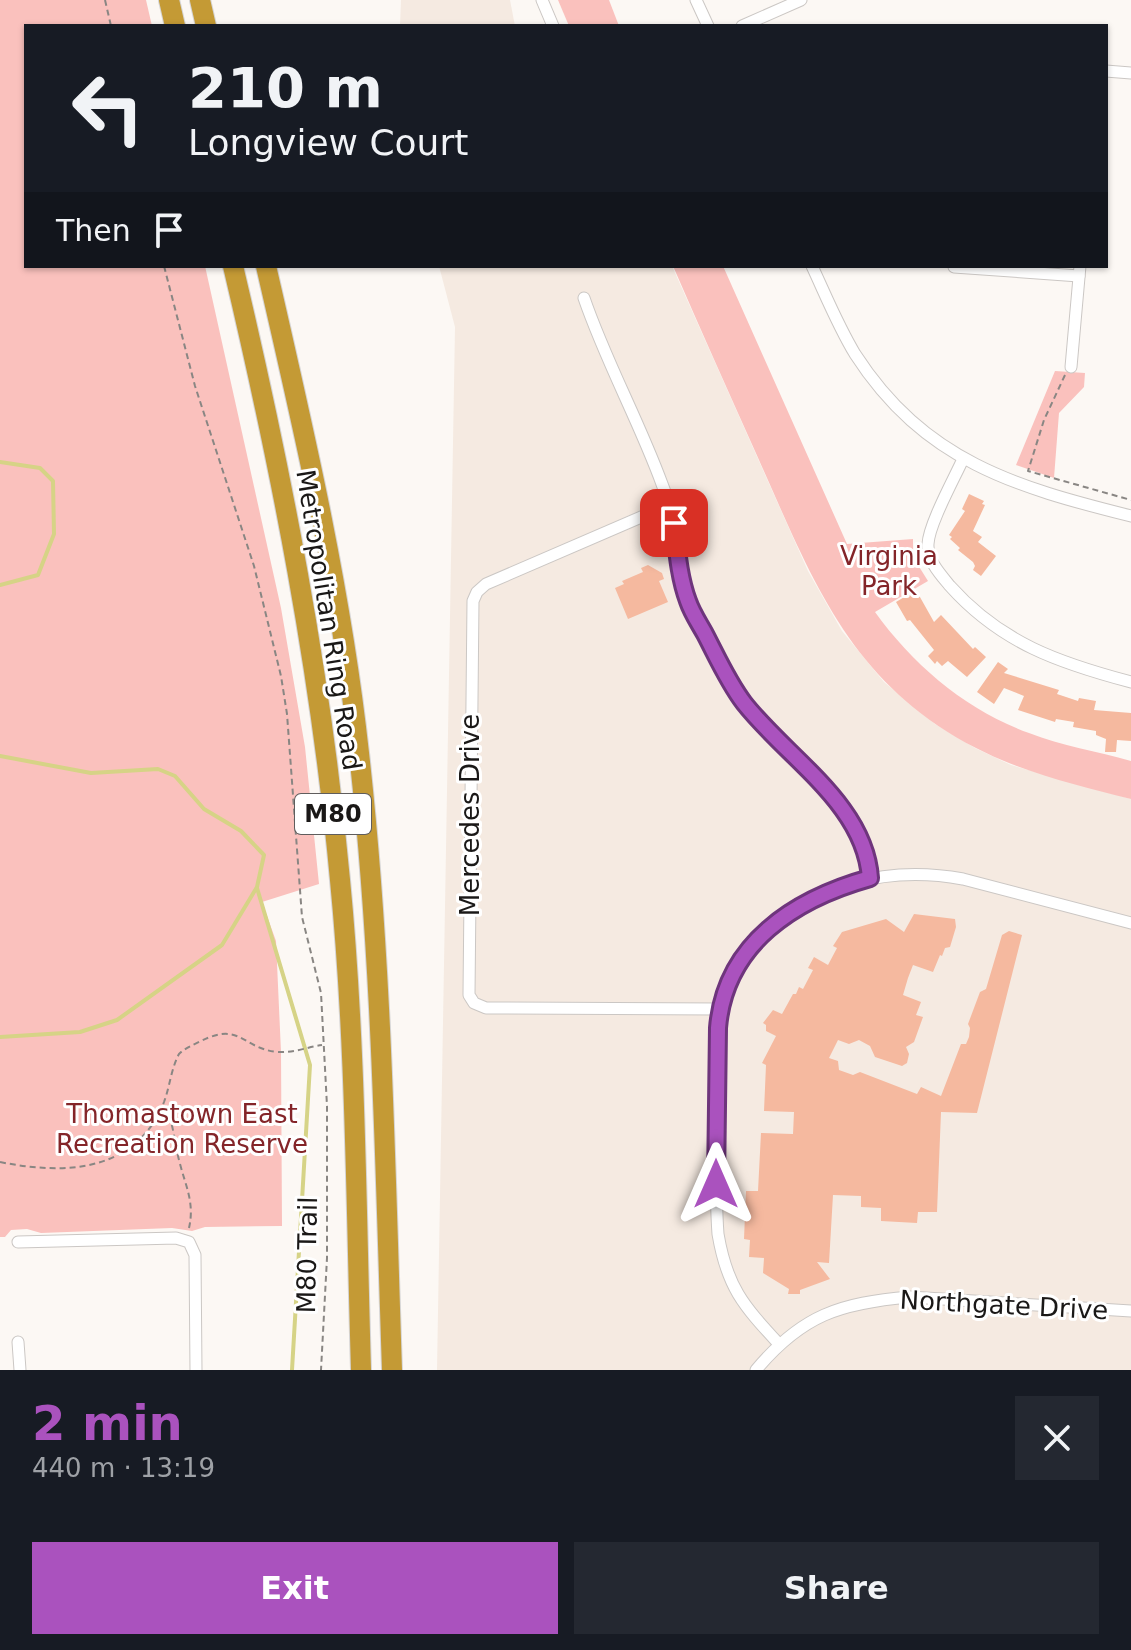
<!DOCTYPE html>
<meta charset="utf-8">
<style>
:root{--surface:#171b24;--page:#242831;--text:#f1f3f6;--muted:#9ea1a6;--accent:#aa52be}
body{margin:0;font-family:"DejaVu Sans",sans-serif;background:var(--page);color:var(--text);height:100vh;display:flex;flex-direction:column;font-size:30px;white-space:nowrap}
*{box-sizing:border-box;margin:0}
p{font-size:26px;color:var(--muted)}
.icon{flex:none;width:44px;height:44px;fill:none;stroke:currentColor;stroke-width:2;stroke-linecap:round;stroke-linejoin:round}
.map{position:relative;height:1370px;overflow:hidden}
.panel{display:flex;flex-direction:column;background:var(--surface);flex:1}
.panel>*{flex:none}
.top-card{position:absolute;left:24px;top:24px;width:1084px;height:244px;border-radius:0px;box-shadow:0 2px 6px #0004;background:#171b24;color:var(--text);overflow:hidden}
.pin{position:absolute;display:grid;place-items:center;width:68px;height:68px;color:#fff;margin:-34px;border-radius:16px;box-shadow:0 4px 12px #0006}
.me{position:absolute;width:88px;margin:-44px;rotate:0deg;stroke-linejoin:round;filter:drop-shadow(0 0 6px #0008)}
.turn{display:flex;align-items:center;gap:28px;height:168px;padding:0 32px;font-size:36px}
.turn .icon{width:104px;height:104px;stroke-width:2.5}
.turn b{display:block;font-size:56px;line-height:68px}
.then{display:flex;align-items:center;height:76px;padding:0 32px;background:#0003;gap:16px;font-size:30px}
.round{display:grid;place-items:center;flex:none;width:84px;height:84px;border-radius:0px;background:var(--page)}
.summary{display:flex;align-items:center;justify-content:space-between;height:136px;padding:0 32px}
h1{font-size:48px;font-weight:800;line-height:60px;color:var(--accent)}
.button{display:flex;gap:16px;margin-top:auto;padding:16px 32px}
.button a{flex:1;height:92px;border-radius:0px;background:var(--accent);color:#fff;font-size:32px;font-weight:800;line-height:92px;text-align:center}
.button a+a{background:var(--page);color:var(--text)}
.map>svg:first-child{display:block}
</style>
<div class="map">
<svg width="1131" height="1370" viewBox="0 0 1131 1370">
<rect width="100%" height="100%" fill="#fcf8f4"/>
<g fill="#f5eae1">
<polygon points="401,0 510,0 515,26 400,26"/>
<polygon points="439,266 672,266 808,571 842,631 884,682 935,724 975,748 1011,765 1131,799 1131,1370 437,1370 455,327"/>
</g>
<g fill="#fac1bd">
<polygon points="0,0 146,0 152,26 26,26 26,266 205,266 281,608 305,747 319,884 262,902 276,941 281,1052 282,1226 205,1227 192,1231 172,1228 41,1233 27,1229 11,1230 5,1237 0,1237"/>
<polygon points="558,0 609,0 619,26 569,26"/>
<path d="M 673,266 L 723,266 L 847,544 L 913,539 L 913,557 L 928,581 L 875,612 C 914,666 966,710 1029,733 C 1062,746 1097,751 1131,761 L 1131,799 C 1079,786 1024,773 976,748 C 850,683 813,581 759,460 C 730,395 701,331 673,266 Z"/>
<polygon points="1055,371 1085,373 1084,387 1059,413 1054,478 1016,465"/>
</g>
<g fill="none" stroke-linecap="round" stroke-linejoin="round">
<g stroke="#d6d386" stroke-width="4">
<polyline points="0,462 40,468 53,481 54,534 38,575 0,585"/>
<polyline points="0,756 91,773 158,769 175,776 204,809 241,831 264,855 257,887 222,945 117,1020 80,1032 0,1037"/>
<polyline points="257,888 310,1065 292,1370"/>
</g>
</g>
<g fill="#f5b99f">
<polygon points="969,494 984,501 982,504 985,505 973,531 982,537 978,542 996,556 981,576 973,570 975,566 973,562 958,550 960,548 950,539 952,537 949,535 965,511 962,509"/>
<polygon points="648,565 662,573 664,579 659,581 668,602 628,619 615,588 624,584 622,581 643,572 641,568"/>
<polygon points="916,590 934,622 941,615 973,649 975,647 986,657 967,677 948,661 942,666 937,661 935,664 928,656 934,650 910,620 907,621 896,602"/>
<polygon points="998,662 1008,669 1004,673 1059,690 1057,694 1078,701 1079,698 1096,701 1094,710 1131,713 1131,741 1117,740 1116,752 1105,752 1106,739 1096,735 1096,731 1073,727 1074,722 1056,719 1055,722 1018,710 1024,696 1004,688 994,704 977,692"/>
<polygon points="914,914 955,919 956,927 950,947 945,948 942,956 940,955 933,972 913,965 908,978 903,995 921,1002 916,1015 923,1017 914,1042 906,1047 909,1054 907,1063 902,1066 875,1057 870,1046 859,1040 849,1044 838,1040 829,1058 838,1061 839,1070 853,1075 860,1072 917,1094 921,1087 941,1096 961,1044 966,1044 969,1037 970,1028 968,1024 980,992 986,989 1002,935 1009,931 1022,935 977,1113 941,1112 937,1212 918,1212 917,1223 881,1221 881,1208 861,1207 861,1196 833,1195 829,1263 817,1262 830,1279 800,1290 800,1294 788,1294 789,1289 763,1273 764,1258 749,1257 750,1240 744,1239 746,1191 758,1191 761,1133 793,1134 794,1112 764,1111 766,1065 762,1063 776,1036 766,1031 766,1025 763,1023 773,1010 782,1014 793,994 796,994 799,987 803,989 813,970 808,968 814,957 828,965 837,948 833,946 842,932 886,919 904,932"/>
</g>
<g fill="none" stroke-linecap="round" stroke-linejoin="round">
<defs>
<g id="street">
<polyline points="542,0 553,26"/>
<polyline points="696,0 708,26"/>
<polyline points="742,26 801,0"/>
<polyline points="1106,71 1131,73"/>
<path d="M 812,266 C 826,296 838,326 855,354 C 924,461 1015,487 1131,516"/>
<polyline points="954,267 1079,276"/>
<path d="M 584,298 C 606,362 639,421 662,484 C 667,497 672,511 675,525 C 679,550 679,578 688,603 C 700,632 724,673 741,699 C 782,760 865,798 870,878"/>
<polyline points="1071,367 1080,266"/>
<path d="M 963,459 C 954,479 929,524 928,544 C 927,560 940,574 950,586 C 1001,643 1059,663 1131,682"/>
<polyline points="669,505 486,584 477,592 473,601 469,995 474,1003 486,1008 719,1009"/>
<polyline points="18,1242 176,1238 189,1242 195,1255 196,1370"/>
<polyline points="18,1342 20,1370"/>
<path d="M 778,1343 C 743,1305 727,1287 718,1234 C 715,1192 716,1149 716,1106 C 716,1075 713,1040 719,1009 C 724,984 740,959 757,940 C 812,884 887,865 963,879 L 1131,923"/>
<path d="M 756,1370 C 802,1315 840,1303 910,1297 L 1131,1311"/>
</g>
<g id="highway">
<polyline points="169,0 175,26"/>
<polyline points="200,0 206,26"/>
<path d="M 233,266 C 281,469 321,672 340,880 C 356,1043 356,1207 361,1370"/>
<path d="M 266,266 C 303,427 341,588 359,753 C 382,958 385,1164 392,1370"/>
</g>
</defs>
<use href="#street" stroke="#cbc7c4" stroke-width="13"/>
<use href="#highway" stroke="#d6d5d5" stroke-width="22"/>
<g stroke="#898683" stroke-width="2" stroke-dasharray="6 4" stroke-linecap="butt">
<polyline points="105,0 111,26"/>
<polyline points="164,266 195,386 254,566 281,676 287,714 302,917 321,993 327,1106 327,1258 321,1370"/>
<polyline points="1065,375 1044,420 1028,471 1131,500"/>
<path d="M 165,1106 C 174,1124 174,1141 179,1160 C 185,1185 195,1202 189,1228"/>
<path d="M 0,1162 C 64,1175 136,1173 164,1102 C 170,1086 171,1069 179,1054 C 185,1048 193,1045 201,1041 C 241,1021 242,1049 278,1052 C 293,1053 308,1047 322,1045"/>
</g>
<use href="#street" stroke="#fff" stroke-width="11"/>
<use href="#highway" stroke="#c49a35" stroke-width="20"/>
</g>
<g fill="none" stroke-linecap="round" stroke-linejoin="round">
<defs>
<path id="route" d="M 674,523 C 677,549 679,577 688,601 C 692,613 699,623 705,634 C 717,657 728,682 744,703 C 787,758 865,804 870,878 C 795,899 725,943 718,1028 L 716,1184"/>
</defs>
<use href="#route" stroke="#6e357c" stroke-width="20"/>
<use href="#route" stroke="#aa52be" stroke-width="14"/>
</g>
<g text-anchor="middle" stroke-width="6" stroke-linejoin="round" paint-order="stroke">
<rect fill="#fff" stroke="#5f5d5d" stroke-width="2" x="295" y="794" width="76" height="40" rx="6"/>
<g font-size="24" font-weight="bold" fill="#1a1817">
<text x="333" y="822">M80</text>
</g>
<g font-size="26" fill="#842529" stroke="#fff">
<text x="889" y="565">Virginia<tspan x="889" dy="30">Park</tspan></text>
<text x="182" y="1123">Thomastown East<tspan x="182" dy="30">Recreation Reserve</tspan></text>
</g>
<g font-size="26" fill="#1a1817" stroke="#fff">
<text transform="translate(329 620) rotate(81)" y="9">Metropolitan Ring Road</text>
<text transform="translate(470 815) rotate(-90)" y="9">Mercedes Drive</text>
<text transform="translate(307 1255) rotate(-89)" y="9">M80 Trail</text>
<text transform="translate(1004 1305) rotate(3)" y="9">Northgate Drive</text>
</g>
</g>
</svg>
<div class="pin" style="left:674px;top:523px;background:#d93025"><svg class="icon" aria-label="arrive" viewBox="0 0 24 24"><path d="M6 21V4h12l-3 4 3 4H6"/></svg></div>
<svg class="me" style="left:716px;top:1184px" viewBox="-20 -20 40 40"><path d="M0-17L14 15 0 8-14 15z" fill="#aa52be" stroke="#fff" stroke-width="4"/></svg>
<div class="top-card">
<div class="turn"><svg class="icon" aria-label="left" viewBox="0 0 24 24"><path d="M17 20v-9H6M10 6l-5 5 5 5"/></svg><div><b>210 m</b>Longview Court</div></div>
<div class="then">Then<svg class="icon" aria-label="arrive" viewBox="0 0 24 24"><path d="M6 21V4h12l-3 4 3 4H6"/></svg></div>
</div>
</div>
<section class="panel">
<div class="summary"><div><h1>2 min</h1><p>440 m · 13:19</p></div><a class="round"><svg class="icon" aria-label="close" viewBox="0 0 24 24"><path d="M6 6l12 12M18 6L6 18"/></svg></a></div>
<div class="button"><a>Exit</a><a>Share</a></div>
</section>
